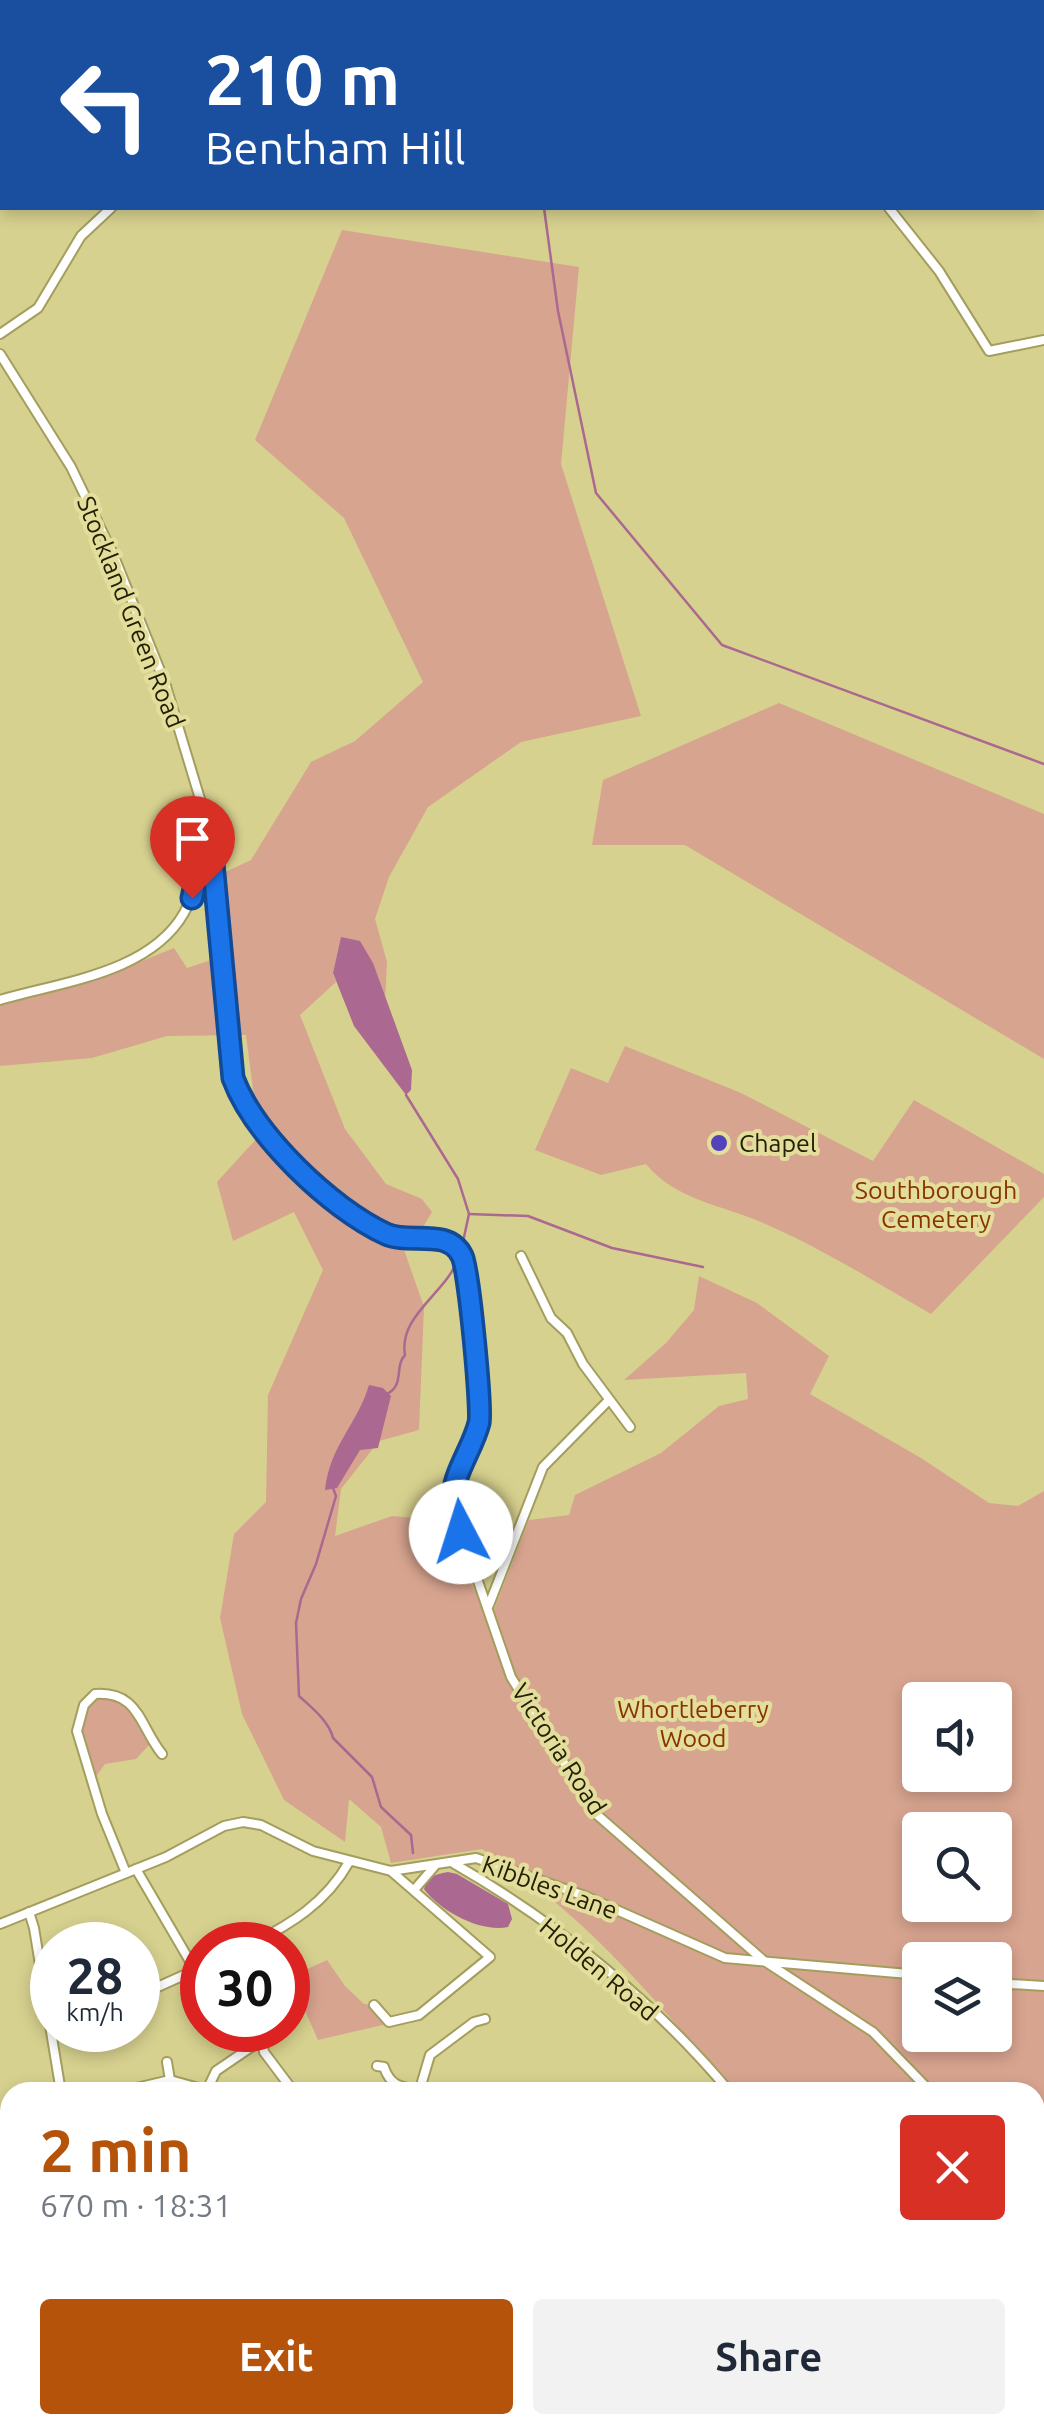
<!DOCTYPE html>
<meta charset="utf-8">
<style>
:root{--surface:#fff;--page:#f2f2f3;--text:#1f2937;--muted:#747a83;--accent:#b45309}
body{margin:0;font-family:Ubuntu,sans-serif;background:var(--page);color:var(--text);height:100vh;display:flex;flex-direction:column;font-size:38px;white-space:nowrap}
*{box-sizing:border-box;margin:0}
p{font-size:32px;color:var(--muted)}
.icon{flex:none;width:55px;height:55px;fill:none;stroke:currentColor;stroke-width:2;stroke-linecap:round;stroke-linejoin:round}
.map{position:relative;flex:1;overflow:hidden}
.drawer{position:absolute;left:0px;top:2082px;width:1045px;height:352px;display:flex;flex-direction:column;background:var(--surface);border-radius:30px 30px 0 0;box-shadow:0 5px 15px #0003}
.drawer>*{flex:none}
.banner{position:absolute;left:0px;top:0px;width:1045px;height:210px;box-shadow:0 5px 15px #0003;background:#1a4fa0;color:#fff;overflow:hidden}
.buttons{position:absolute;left:902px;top:1682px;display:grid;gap:20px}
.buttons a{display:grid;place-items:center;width:110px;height:110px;border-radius:10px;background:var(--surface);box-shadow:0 5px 15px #0003;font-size:50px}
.speed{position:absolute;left:30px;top:1922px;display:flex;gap:20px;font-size:50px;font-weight:700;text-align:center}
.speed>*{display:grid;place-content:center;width:130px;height:130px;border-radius:50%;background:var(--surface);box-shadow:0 5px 15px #0003;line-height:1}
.speed small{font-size:25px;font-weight:400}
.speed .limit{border:15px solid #d22;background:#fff;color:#111}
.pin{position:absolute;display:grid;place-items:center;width:85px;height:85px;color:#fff;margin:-102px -42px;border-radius:50% 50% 50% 0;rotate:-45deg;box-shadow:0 0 10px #0007}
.pin .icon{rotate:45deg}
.me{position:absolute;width:110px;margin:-55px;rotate:355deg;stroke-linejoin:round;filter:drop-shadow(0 0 8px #0008)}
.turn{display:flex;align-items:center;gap:35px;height:210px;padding:0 40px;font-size:45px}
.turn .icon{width:130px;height:130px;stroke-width:2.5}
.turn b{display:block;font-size:70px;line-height:85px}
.round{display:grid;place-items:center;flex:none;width:105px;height:105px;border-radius:10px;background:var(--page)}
.headline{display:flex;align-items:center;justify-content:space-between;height:170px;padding:0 40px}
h1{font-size:60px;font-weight:600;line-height:75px;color:var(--accent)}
.primary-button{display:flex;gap:20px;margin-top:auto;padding:20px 40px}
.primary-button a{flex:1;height:115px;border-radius:10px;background:var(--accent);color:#fff;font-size:40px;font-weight:600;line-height:115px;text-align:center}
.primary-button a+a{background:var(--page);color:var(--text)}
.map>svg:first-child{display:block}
</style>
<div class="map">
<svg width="1044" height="2434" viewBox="0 0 1044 2434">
<rect width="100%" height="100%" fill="#d7d18f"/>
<g fill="#d7a48f" fill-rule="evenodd">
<path d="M 342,230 L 579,267 L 561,464 L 641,716 L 521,742 L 428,807 L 389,877 L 375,919 L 387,962 L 385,1002 L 359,941 L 341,938 L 333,973 L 336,982 L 300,1015 L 345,1129 L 386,1184 L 422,1199 L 432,1212 L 416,1239 L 402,1244 L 424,1307 L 419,1430 L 379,1441 L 341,1489 L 335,1536 L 392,1516 L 438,1520 L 490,1620 L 529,1520 L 569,1515 L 575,1495 L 661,1453 L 719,1406 L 748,1399 L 746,1373 L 624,1380 L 666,1343 L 694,1310 L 699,1276 L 757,1303 L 829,1356 L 810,1394 L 921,1458 L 989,1503 L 1018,1506 L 1044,1491 L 1044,2194 L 1035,2187 L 1035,2092 L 734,2092 C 658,2003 583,1911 482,1849 L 391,1863 L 381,1827 L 349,1799 L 345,1842 L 284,1800 L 242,1714 L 220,1618 L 234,1534 L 266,1502 L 268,1395 L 323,1270 L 294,1212 L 233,1241 L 217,1182 L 259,1136 L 246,1035 L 167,1036 L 92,1058 L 0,1066 L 0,1003 L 35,988 L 102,977 L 174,948 L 187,968 L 214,959 L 230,948 L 219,875 L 251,860 L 311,762 L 355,741 L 423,682 L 344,518 L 255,440 ZM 920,1700 L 995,1700 L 995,1775 L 920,1775 ZM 920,1830 L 995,1830 L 995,1905 L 920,1905 ZM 920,1960 L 995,1960 L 995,2035 L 920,2035 Z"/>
<polygon points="779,703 1044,814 1044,1059 685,845 592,845 603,780"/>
<path d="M 625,1046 L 741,1093 L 873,1161 L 914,1100 L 1044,1174 L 1044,1197 L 931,1314 C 875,1282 820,1247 761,1222 C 721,1205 674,1199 646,1164 L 601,1175 L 535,1150 L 571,1068 L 608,1083 Z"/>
<polygon points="95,1694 122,1696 152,1742 136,1759 105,1764 92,1782 77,1731 79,1715"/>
<polygon points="327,1960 345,1986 364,2004 374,2005 387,2024 318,2040 290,1977"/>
</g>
<g fill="#ab6890">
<polygon points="341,937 360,941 373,963 412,1070 411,1090 406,1095 354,1026 333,973"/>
<path d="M 369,1385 L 383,1388 L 391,1396 L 378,1448 L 360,1450 L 337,1488 L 325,1490 C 330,1445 357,1425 369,1385 Z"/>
<path d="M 448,1872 L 457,1874 L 508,1904 L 512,1919 L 508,1927 C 481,1933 440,1911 424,1889 C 427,1877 436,1874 448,1872 Z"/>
</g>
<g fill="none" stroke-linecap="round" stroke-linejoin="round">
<g stroke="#ab6890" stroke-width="2.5">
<polyline points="516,0 516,2"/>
<polyline points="544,208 558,311 596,493 722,645 1044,764"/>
<polyline points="406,1095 458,1179 469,1214 461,1251"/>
<polyline points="469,1214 528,1216 612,1248 703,1267"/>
<path d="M 387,1394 C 405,1385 394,1366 405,1355 C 398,1316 446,1293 458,1259"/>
<path d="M 333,1488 L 336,1496 L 316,1564 L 301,1599 L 296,1623 L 299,1696 C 312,1708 329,1721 333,1738 L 372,1777 L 381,1807 L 411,1835 L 413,1853"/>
</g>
<defs>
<g id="minor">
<polyline points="889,208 939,271 989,351 1044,340"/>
<polyline points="0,334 38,308 81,236 111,208"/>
<path d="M 0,354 L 71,467 L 113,554 L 165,683 L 210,832 L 233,1078 C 251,1127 340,1221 391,1236 C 417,1243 446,1230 462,1257 L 480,1419 L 453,1496 L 461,1532 L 511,1677 L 595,1813 L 763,1960 L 873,2032 L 931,2092"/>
<path d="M 0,1000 C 61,982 150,973 184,913 C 199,887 196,857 210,832"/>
<polyline points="521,1256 551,1318 567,1333 583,1364 630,1427"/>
<polyline points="489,1605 543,1467 608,1401"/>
<path d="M 453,1863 C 556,1922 654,2001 730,2092"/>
<polyline points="136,1869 195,1970"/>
<path d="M 126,1873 L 102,1814 L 77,1731 L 84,1705 L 95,1694 C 139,1691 139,1725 162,1754"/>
<polyline points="414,1890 434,1867"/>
<polyline points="29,1912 34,1928 61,2092"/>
<polyline points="0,1924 166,1857 224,1826 243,1822 261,1825 313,1851 391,1871 476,1858 585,1896 725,1958 920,1975"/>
<path d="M 249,1945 C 290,1925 326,1903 349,1862"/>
<polyline points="995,1983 1044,1986"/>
<polyline points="142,1994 202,1967"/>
<polyline points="374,2005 389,2022 419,2015 490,1957 391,1871"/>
<polyline points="260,2030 264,2052 294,2092"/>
<polyline points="167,2062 170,2080"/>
<path d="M 377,2066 L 384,2067 C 390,2086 401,2087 420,2090"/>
<polyline points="132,2089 170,2080 206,2090"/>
<polyline points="206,2092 216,2071 260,2041"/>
<polyline points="419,2092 430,2055 474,2022 485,2019"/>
<polyline points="1035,2187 1044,2194"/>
<polyline points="1035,2277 1044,2282"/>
<polyline points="1035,2327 1044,2319"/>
<polyline points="115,2425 116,2434"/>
<polyline points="362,2425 364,2434"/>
<polyline points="451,2425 453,2434"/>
<polyline points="545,2425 556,2429 580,2425"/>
<polyline points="822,2425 828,2434"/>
<polyline points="877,2425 883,2434"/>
<polyline points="208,2434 227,2425"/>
<polyline points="612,2434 613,2425"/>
<polyline points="841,2434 856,2425"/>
</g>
<g id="trunk">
<polyline points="1035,2417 1044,2411"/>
<polyline points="1008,2434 1022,2425"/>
</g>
</defs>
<use href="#minor" stroke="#a49e5e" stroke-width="12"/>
<use href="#trunk" stroke="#a49e5e" stroke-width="18"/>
<use href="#minor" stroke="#fff" stroke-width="8"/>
<use href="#trunk" stroke="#fff" stroke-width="12"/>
</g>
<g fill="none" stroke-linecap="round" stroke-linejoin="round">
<defs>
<path id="route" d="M 192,898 L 204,844 L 210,832 L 233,1078 C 254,1135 330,1208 386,1234 C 409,1245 448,1227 462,1256 C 469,1270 482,1409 479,1423 C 473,1447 455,1471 453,1495 C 452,1506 459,1522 461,1532"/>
</defs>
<use href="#route" stroke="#114b97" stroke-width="25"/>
<use href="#route" stroke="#1a73e8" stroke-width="18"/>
</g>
<circle fill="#5342b9" stroke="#e4de9c" stroke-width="4" cx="719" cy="1143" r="10"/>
<g text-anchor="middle" stroke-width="8" stroke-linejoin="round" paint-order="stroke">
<g font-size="25" fill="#232006" stroke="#e4de9c">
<text transform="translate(131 612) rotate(68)" y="9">Stockland Green Road</text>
<text transform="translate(559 1749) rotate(57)" y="9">Victoria Road</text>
<text transform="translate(550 1887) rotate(20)" y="9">Kibbles Lane</text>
<text transform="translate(599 1969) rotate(40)" y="9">Holden Road</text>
</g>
<g font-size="25" fill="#232006" stroke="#e4de9c" text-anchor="start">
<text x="739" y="1152">Chapel</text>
</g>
<g font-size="25" fill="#893300" stroke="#e4de9c">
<text x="936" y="1199">Southborough<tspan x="936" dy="29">Cemetery</tspan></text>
<text x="693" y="1718">Whortleberry<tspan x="693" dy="29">Wood</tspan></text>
</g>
</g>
</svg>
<div class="buttons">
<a><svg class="icon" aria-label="sound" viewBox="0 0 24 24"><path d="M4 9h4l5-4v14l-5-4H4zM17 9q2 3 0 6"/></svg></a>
<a><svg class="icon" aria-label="search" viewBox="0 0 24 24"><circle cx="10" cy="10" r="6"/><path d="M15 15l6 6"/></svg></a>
<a><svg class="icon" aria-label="layers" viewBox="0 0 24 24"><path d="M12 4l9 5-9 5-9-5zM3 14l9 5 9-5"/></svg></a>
</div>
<div class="speed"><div>28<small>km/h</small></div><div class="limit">30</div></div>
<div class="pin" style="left:192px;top:898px;background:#d93025"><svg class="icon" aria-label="arrive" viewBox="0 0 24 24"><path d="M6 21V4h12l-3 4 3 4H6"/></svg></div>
<svg class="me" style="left:461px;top:1532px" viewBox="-20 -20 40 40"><circle r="19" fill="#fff"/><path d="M0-13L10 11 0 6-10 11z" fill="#1a73e8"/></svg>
<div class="banner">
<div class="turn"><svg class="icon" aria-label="left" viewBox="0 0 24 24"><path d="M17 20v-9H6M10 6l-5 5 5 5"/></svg><div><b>210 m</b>Bentham Hill</div></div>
</div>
<section class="drawer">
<div class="headline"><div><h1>2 min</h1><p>670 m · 18:31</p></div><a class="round" style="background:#d93025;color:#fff"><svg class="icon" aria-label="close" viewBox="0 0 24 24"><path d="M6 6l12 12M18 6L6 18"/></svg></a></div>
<div class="primary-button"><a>Exit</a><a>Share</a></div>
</section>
</div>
